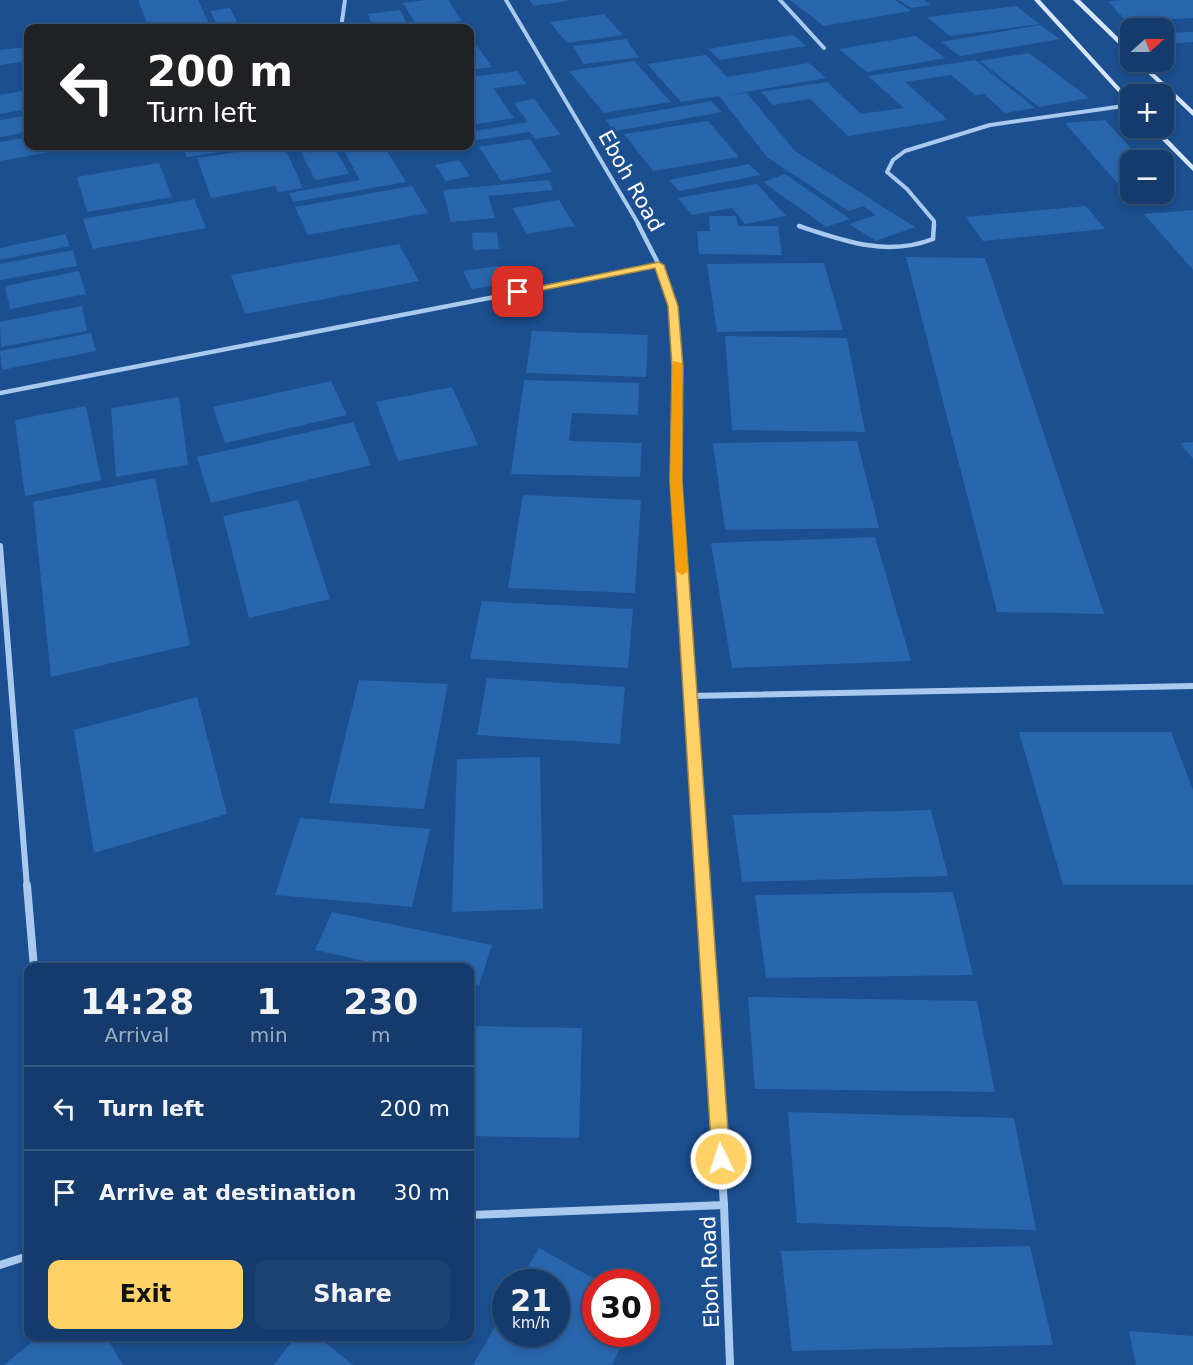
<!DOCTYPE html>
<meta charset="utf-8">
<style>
:root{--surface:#143b6b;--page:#1d4271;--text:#f1f3f6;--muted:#9dadc1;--line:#33557e;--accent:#ffd166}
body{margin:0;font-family:"DejaVu Sans",sans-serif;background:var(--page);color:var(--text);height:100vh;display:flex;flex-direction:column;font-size:22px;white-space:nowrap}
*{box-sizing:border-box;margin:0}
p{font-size:20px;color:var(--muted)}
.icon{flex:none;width:33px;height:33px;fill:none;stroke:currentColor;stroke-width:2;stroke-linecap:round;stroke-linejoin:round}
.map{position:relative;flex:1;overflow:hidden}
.drawer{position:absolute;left:24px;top:963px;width:450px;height:378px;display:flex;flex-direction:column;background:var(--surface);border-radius:12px;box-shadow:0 3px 9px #0003,0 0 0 2px var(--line)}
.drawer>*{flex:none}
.guide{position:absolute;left:24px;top:24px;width:450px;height:126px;border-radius:12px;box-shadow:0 3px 9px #0003,0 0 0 2px var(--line);background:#202124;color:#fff;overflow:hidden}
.needle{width:39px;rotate:69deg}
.buttons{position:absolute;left:1120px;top:18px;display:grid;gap:12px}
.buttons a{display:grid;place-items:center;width:54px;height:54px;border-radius:12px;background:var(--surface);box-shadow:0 3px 9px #0003,0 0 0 2px var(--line);font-size:30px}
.speed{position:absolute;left:492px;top:1269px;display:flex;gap:12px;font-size:30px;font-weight:700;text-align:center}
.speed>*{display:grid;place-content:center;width:78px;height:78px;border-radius:50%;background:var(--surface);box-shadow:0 3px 9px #0003,0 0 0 2px var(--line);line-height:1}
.speed small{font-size:15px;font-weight:400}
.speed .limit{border:9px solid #d22;background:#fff;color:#111}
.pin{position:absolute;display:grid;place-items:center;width:51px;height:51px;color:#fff;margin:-26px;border-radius:12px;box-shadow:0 3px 9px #0006}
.me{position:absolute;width:66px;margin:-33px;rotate:356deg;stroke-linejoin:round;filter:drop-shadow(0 0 4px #0008)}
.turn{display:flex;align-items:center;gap:21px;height:126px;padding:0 24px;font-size:27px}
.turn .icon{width:78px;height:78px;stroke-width:2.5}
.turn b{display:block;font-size:42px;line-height:51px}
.eta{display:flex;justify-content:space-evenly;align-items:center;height:102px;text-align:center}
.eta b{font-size:36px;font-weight:700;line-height:42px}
.button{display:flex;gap:12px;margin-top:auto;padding:12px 24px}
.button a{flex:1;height:69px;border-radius:12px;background:var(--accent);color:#111;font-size:24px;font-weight:700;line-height:69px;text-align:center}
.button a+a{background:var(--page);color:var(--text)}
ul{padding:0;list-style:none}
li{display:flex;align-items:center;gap:18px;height:84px;padding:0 24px;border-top:2px solid var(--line)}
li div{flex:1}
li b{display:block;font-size:22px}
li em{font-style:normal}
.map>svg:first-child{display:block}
</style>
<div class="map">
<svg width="1193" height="1365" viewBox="0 0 1193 1365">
<rect width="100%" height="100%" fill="#1b4f8f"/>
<g fill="#2a66ad">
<polygon points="138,0 198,0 211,28 149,28"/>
<polygon points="425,0 448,0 462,21 418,27 403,3"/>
<polygon points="529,0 567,0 568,1 534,6"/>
<polygon points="790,0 895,0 911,11 824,26"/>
<polygon points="899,0 924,0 931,5 911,8"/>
<polygon points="1124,0 1193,0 1193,18 1126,21 1108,1"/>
<polygon points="1016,6 1040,24 950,36 927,17"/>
<polygon points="230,8 239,26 219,28 210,11"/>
<polygon points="400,10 409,28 374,28 368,14"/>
<polygon points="604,14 623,35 567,43 550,22"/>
<polygon points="1040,25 1060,39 960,56 941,42"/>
<polygon points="1193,32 1193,42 1164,44 1164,33"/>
<polygon points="793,35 806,46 720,60 708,49"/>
<polygon points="916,36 945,58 867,72 839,49"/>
<polygon points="626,39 639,57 584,64 573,46"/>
<polygon points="473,40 492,67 470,70 470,41"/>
<polygon points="26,47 28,61 0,65 0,50"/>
<polygon points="1029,53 1089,98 1039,107 980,61"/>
<polygon points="706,55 727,77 809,63 826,78 728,95 747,93 795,151 915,227 876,241 849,224 876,215 863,206 849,211 768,158 719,96 681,102 647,64"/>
<polygon points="975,60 1035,108 1005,113 984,94 975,95 951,75 905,82 948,120 848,136 810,99 773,105 761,92 827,82 861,114 904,108 868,76"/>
<polygon points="634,61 671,102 604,113 569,71"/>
<polygon points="518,71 526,84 493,88 514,118 470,125 470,77"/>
<polygon points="28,90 28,109 0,114 0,95"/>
<polygon points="534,99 561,135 535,139 530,132 470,141 470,132 528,122 514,103"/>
<polygon points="711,101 722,112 615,131 605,120"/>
<polygon points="28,115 28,132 0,137 0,120"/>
<polygon points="1105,120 1142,160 1131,160 1131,194 1164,194 1164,184 1175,196 1132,200 1065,123"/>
<polygon points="708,121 739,157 653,171 624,134"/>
<polygon points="28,137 28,146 79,147 0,161 0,142"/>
<polygon points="530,139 552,172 501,181 479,147"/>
<polygon points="182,146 251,146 251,147 187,157"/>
<polygon points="276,146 284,146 303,188 278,192 276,186 211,198 197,158"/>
<polygon points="298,146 334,146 349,174 315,180"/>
<polygon points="341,146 384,146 406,182 293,202 289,193 360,180"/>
<polygon points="459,160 470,176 446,181 435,165"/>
<polygon points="159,163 172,197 87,212 77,177"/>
<polygon points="749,164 760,175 679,191 669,180"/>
<polygon points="785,174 850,219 826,227 763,182"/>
<polygon points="549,180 553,190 488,196 495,218 451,222 443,190"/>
<polygon points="757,184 786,216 745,224 732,208 692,215 678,198"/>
<polygon points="412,186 428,213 308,235 295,207"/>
<polygon points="194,199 206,228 93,249 83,219"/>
<polygon points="559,200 575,226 527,234 512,208"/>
<polygon points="1086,206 1105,229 983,241 966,217"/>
<polygon points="1193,210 1193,270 1144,214"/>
<polygon points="709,216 736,216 738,226 778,226 782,255 699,254 697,231 710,231"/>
<polygon points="497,232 499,249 473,250 472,233"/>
<polygon points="65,234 70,246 0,260 0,248"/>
<polygon points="399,244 419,281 245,314 231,275"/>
<polygon points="73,250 77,266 0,280 0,264"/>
<polygon points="906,257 985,258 1104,614 997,612"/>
<polygon points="824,263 843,330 717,332 707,264"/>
<polygon points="498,266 507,283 472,289 463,271"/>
<polygon points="79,271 86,294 10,309 5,286"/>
<polygon points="82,306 87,331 1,347 0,322"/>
<polygon points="532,331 648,335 646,377 526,373"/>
<polygon points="91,333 96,351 2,370 0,351"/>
<polygon points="725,336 847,338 865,432 732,430"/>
<polygon points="524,380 639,383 638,415 572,413 569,441 642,443 640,477 511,474"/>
<polygon points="331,381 347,415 225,443 213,407"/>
<polygon points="452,387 478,445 398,461 376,402"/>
<polygon points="179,397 188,465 116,477 111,408"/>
<polygon points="86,406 101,480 25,496 15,420"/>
<polygon points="353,422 371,465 211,503 197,457"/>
<polygon points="857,441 879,528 725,530 713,443"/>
<polygon points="1193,442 1193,459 1180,443"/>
<polygon points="155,478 190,645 51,677 33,502"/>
<polygon points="523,495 641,500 635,593 508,588"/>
<polygon points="298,500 330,599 249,618 223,516"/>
<polygon points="875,537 911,661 732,668 711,543"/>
<polygon points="482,601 633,609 628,668 470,659"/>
<polygon points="487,678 625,687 620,744 477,735"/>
<polygon points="359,680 448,684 424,809 329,803"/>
<polygon points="197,697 227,814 94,853 74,730"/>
<polygon points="1019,732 1171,732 1193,790 1193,885 1063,885"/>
<polygon points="540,757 543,909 452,912 457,759"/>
<polygon points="931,810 948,876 742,882 733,815"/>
<polygon points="300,818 430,829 412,907 275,895"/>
<polygon points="953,892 973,975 766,978 755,895"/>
<polygon points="332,912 492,945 479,985 470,983 470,968 397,968 315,950"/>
<polygon points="748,997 977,1001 995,1092 755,1089"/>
<polygon points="470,1026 582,1028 579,1138 470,1136"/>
<polygon points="788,1112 1014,1118 1036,1230 797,1223"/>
<polygon points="1030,1246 1053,1345 792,1351 781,1251"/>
<polygon points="539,1248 600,1282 596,1282 596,1334 627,1334 612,1365 473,1365 506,1307 506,1334 556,1334 556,1282 519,1282"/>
<polygon points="1129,1331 1193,1336 1193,1365 1136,1365"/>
<polygon points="39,1336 106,1336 123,1365 4,1365"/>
<polygon points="296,1336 317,1336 353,1365 274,1365"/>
</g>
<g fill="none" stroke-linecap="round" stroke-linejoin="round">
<g stroke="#a9c9ee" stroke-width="4">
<polyline points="506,0 639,225"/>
<polyline points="780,0 824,48"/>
<polyline points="341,28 345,0"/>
<polyline points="934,225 934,221 907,189 887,172 893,160 905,151 990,125 1131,105"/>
</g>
<g stroke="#a9c9ee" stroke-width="4.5">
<polyline points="638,224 659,265 673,306 677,367 678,514"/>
<path d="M 799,226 C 844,241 887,257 933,239 L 934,224"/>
<polyline points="0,393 659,265"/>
</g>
<g stroke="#a9c9ee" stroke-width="6">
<polyline points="678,513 703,887"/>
<polyline points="0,546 27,887"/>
<polyline points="691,696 1193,686"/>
</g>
<g stroke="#a9c9ee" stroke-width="8">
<polyline points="27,885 34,968"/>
<polyline points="703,885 724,1205 730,1365"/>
<polyline points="470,1215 724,1205"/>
<polyline points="0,1265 28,1256"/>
</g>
<g fill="#d6e6fa" fill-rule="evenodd">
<polygon points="1034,0 1040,0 1131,100 1131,106"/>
<polygon points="1073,0 1080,0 1131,50 1131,56"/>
<polygon points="1136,62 1142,62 1193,110 1193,116"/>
<polygon points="1150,128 1157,128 1193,165 1193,171"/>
</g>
</g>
<polygon fill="#ffd166" stroke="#a68842" stroke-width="1.5" points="659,262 664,265 678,306 683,367 682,481 730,1159 727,1165 721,1168 715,1165 712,1159 670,481 672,367 668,306 655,268 518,295 512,292"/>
<polygon fill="#f59e0b" points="673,361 682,363 682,481 688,571 682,575 676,571 670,481"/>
<g text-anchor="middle" stroke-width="6" stroke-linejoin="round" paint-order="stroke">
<g font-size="21" fill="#fff" stroke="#1b4f8f">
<text transform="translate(631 181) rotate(61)" y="7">Eboh Road</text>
<text transform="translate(710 1272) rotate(-92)" y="7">Eboh Road</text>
</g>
</g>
</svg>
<div class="buttons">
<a><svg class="needle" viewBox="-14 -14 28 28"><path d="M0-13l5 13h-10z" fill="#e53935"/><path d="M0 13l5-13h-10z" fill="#9dadc1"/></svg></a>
<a>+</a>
<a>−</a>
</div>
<div class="speed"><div>21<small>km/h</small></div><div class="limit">30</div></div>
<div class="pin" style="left:518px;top:292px;background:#d93025"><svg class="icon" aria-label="arrive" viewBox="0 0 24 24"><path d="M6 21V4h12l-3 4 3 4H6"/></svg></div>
<svg class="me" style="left:721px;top:1159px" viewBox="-20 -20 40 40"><circle r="17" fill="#ffd166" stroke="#fff" stroke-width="3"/><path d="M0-11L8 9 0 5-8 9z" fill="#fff"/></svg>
<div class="guide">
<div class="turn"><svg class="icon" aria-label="left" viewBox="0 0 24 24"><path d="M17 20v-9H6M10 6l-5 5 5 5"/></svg><div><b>200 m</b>Turn left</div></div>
</div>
<section class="drawer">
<div class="eta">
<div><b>14:28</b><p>Arrival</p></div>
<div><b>1</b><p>min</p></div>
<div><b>230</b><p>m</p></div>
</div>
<ul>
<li><svg class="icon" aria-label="left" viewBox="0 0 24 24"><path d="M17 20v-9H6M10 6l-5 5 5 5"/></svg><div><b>Turn left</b></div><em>200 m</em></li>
<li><svg class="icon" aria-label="arrive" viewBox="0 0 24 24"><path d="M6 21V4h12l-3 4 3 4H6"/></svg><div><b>Arrive at destination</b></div><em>30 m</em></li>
</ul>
<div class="button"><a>Exit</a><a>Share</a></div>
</section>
</div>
